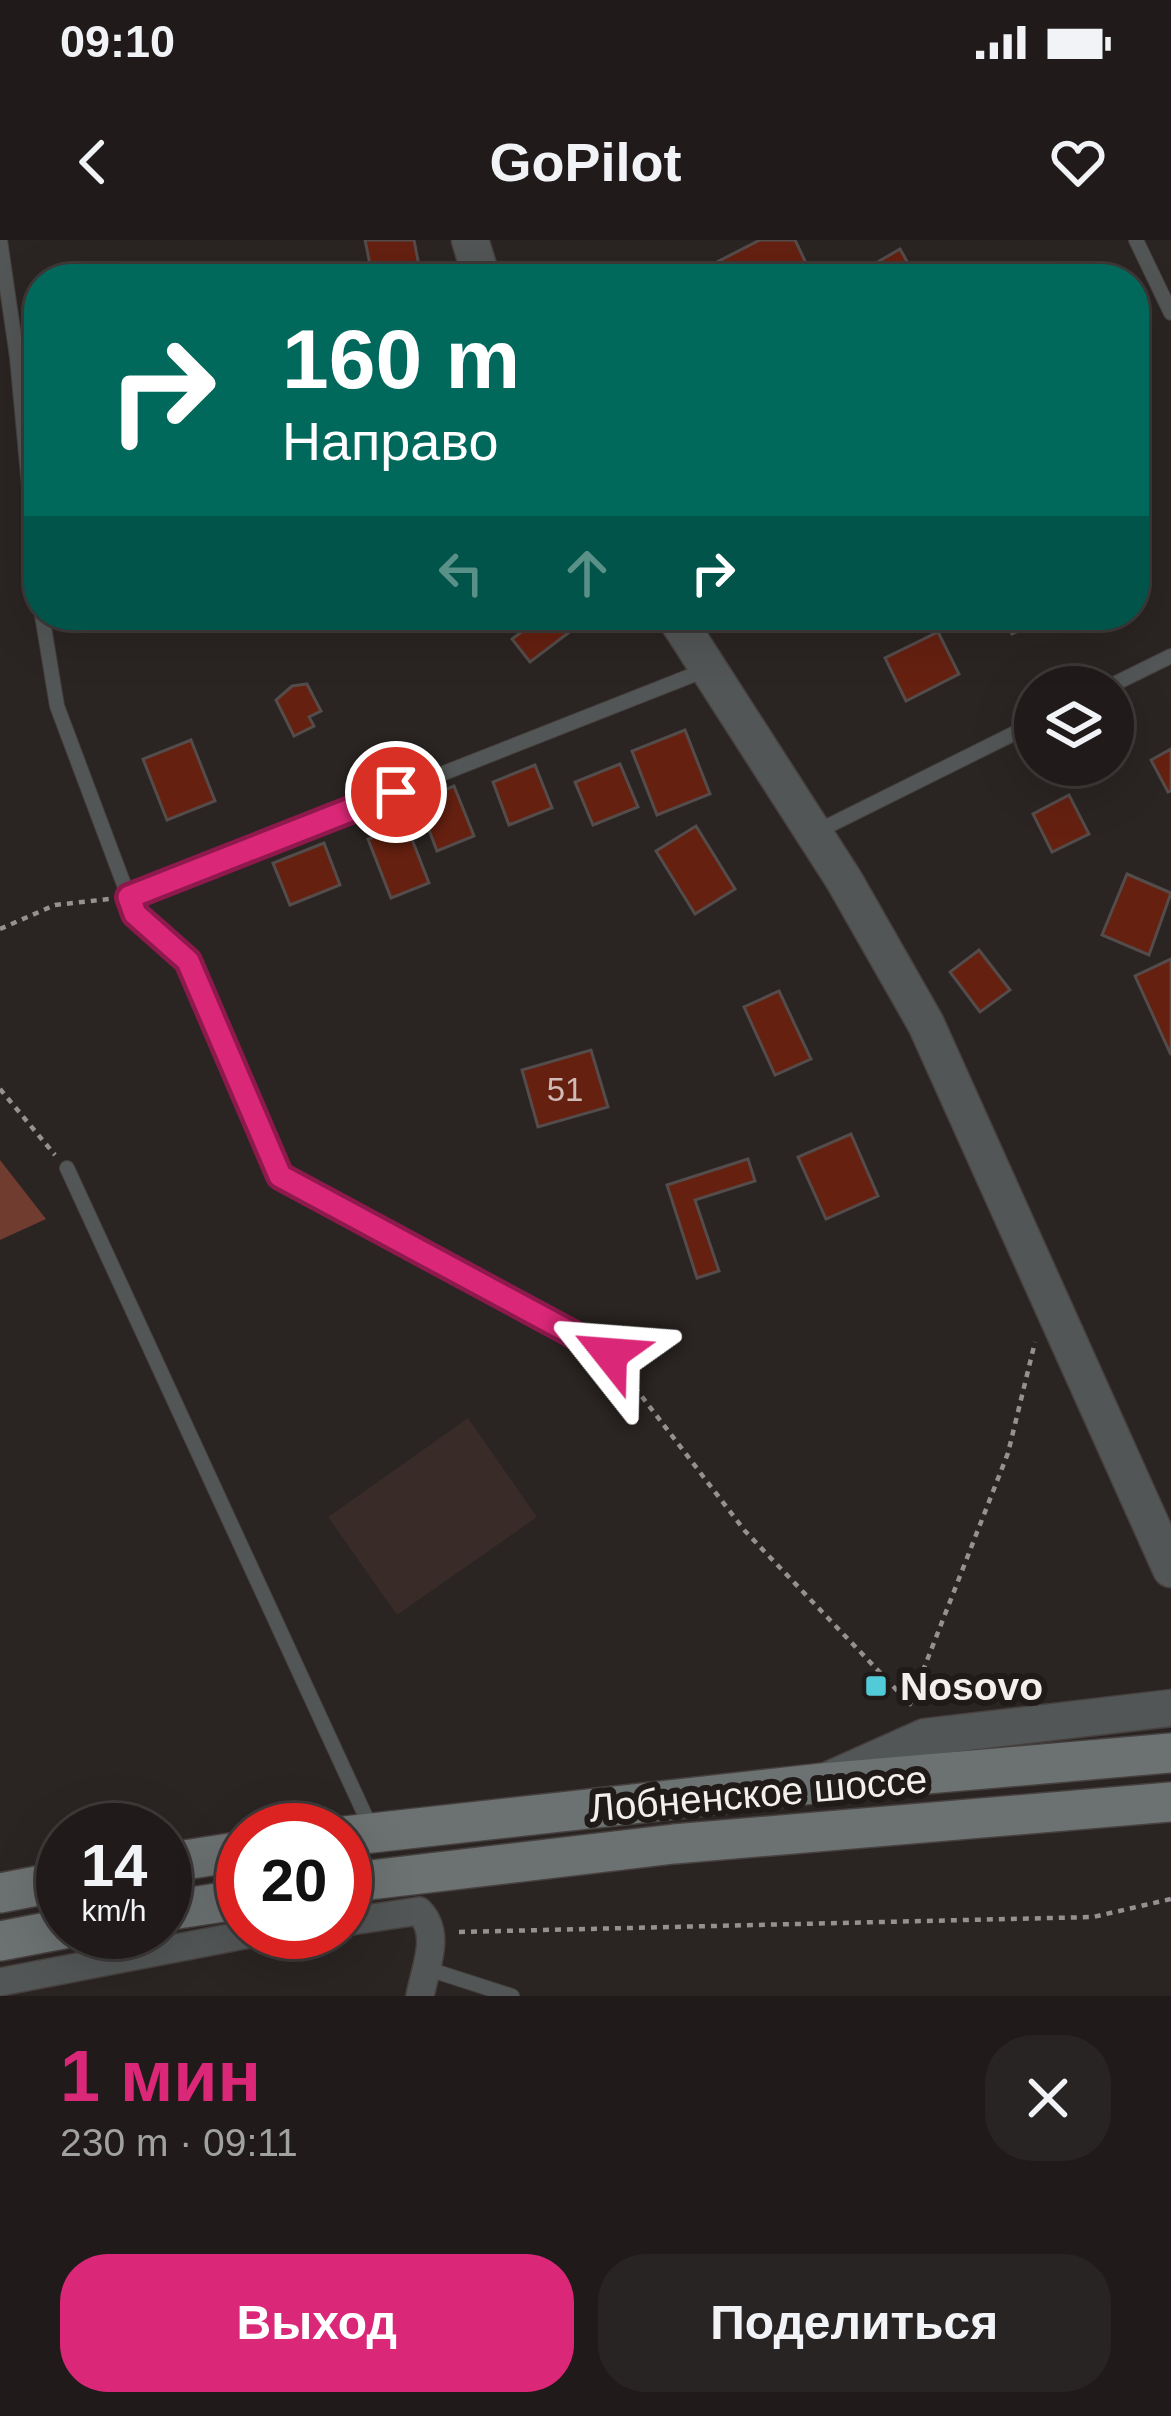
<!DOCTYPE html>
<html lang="ru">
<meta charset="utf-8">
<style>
:root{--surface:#201b1a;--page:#282423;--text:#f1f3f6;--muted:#a2a1a2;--line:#3d3939;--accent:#db2777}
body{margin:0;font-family:Arial,sans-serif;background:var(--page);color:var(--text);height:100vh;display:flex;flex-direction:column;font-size:45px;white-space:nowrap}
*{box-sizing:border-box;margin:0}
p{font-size:39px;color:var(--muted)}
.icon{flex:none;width:66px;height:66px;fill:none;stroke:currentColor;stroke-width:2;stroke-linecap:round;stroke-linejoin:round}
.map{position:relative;height:1756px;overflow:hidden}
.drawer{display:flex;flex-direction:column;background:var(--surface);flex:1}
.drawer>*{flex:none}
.guide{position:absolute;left:24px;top:24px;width:1125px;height:366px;border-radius:48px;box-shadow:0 12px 48px #0002,0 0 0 3px var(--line);background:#00695c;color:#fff;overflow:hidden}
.controls{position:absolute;left:1014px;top:426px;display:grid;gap:24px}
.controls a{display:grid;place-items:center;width:120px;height:120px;border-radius:50%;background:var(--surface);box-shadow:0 12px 48px #0002,0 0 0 3px var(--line);font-size:60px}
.speed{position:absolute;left:36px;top:1563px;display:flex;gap:24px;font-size:60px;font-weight:700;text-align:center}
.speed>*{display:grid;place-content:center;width:156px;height:156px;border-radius:50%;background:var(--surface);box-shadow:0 12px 48px #0002,0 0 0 3px var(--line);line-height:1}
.speed small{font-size:30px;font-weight:400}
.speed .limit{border:18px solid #d22;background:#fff;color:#111}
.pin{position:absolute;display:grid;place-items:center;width:102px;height:102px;color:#fff;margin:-51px;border:6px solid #fff;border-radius:50%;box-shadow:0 3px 12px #0007}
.me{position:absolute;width:132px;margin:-66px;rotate:298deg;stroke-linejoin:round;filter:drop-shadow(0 0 9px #0008)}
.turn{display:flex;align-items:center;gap:42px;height:252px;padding:0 60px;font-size:54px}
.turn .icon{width:156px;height:156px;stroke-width:2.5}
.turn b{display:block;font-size:84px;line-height:102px}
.lanes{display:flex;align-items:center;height:114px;padding:0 60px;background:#0003;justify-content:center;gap:60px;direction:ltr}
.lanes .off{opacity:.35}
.round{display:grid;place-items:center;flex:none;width:126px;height:126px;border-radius:48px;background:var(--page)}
.overview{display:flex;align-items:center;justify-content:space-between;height:204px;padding:0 60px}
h1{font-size:72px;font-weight:700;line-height:90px;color:var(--accent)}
.button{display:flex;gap:24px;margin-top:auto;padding:24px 60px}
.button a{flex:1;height:138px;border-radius:48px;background:var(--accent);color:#fff;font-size:48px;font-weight:700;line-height:138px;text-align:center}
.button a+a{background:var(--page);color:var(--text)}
.status{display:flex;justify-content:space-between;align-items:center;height:84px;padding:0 60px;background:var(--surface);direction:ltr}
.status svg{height:33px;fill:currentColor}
header{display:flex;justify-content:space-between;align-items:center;height:156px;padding:0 60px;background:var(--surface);font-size:54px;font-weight:700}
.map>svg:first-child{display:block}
</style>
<div class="status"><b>09:10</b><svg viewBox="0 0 49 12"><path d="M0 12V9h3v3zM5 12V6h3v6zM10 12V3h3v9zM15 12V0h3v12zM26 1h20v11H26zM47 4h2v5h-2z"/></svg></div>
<header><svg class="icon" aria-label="back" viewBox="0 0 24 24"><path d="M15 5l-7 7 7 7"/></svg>GoPilot<svg class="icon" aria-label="heart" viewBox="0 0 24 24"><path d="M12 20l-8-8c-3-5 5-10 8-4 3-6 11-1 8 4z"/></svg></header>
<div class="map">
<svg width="1171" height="1756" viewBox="0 0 1171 1756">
<rect width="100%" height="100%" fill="#2a2422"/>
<polygon fill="#382b28" points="468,1178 537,1277 397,1375 328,1277"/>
<polygon fill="#713c30" points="0,920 46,979 0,1000"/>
<g fill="#652010" stroke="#534c4b" stroke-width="3">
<polygon points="365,0 414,0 420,31 373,39"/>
<polygon points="760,0 795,0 806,23 775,39 714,39 707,27"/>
<polygon points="900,9 917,39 851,39 850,38"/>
<polygon points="544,375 592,375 530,422 512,399"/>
<polygon points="1002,375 1040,375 1042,379 1012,394"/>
<polygon points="938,392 959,434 906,461 885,418"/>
<polygon points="307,444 321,471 309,477 314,486 294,496 276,460 292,446"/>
<polygon points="685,490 710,554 657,575 632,511"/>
<polygon points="191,500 215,561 167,580 143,519"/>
<polygon points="1171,509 1171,551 1168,552 1151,520"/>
<polygon points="620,524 638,567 593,585 575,542"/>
<polygon points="535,525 552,568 509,585 493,542"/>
<polygon points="454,546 474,596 437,611 418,561"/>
<polygon points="1069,555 1089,594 1052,612 1033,574"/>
<polygon points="406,584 429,643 391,658 368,599"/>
<polygon points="696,586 735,649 695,674 656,611"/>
<polygon points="324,603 340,645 290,665 273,623"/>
<polygon points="1127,634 1171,653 1149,715 1102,695"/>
<polygon points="979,710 1010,750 980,772 950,732"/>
<polygon points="1171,719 1171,815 1135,736"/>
<polygon points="779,751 811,819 775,835 744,767"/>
<polygon points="591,810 608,867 538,887 522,830"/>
<polygon points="851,894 878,956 826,979 798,917"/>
<polygon points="748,919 755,941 695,960 719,1031 697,1038 667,945"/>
</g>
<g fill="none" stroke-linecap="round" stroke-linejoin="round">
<defs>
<g id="service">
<polyline points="0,0 17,117 39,354"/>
<polyline points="1136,0 1171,73"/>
<polyline points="42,375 57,466 135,674 187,721 280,936 609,1114"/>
<polyline points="1108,447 1171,416"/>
<polyline points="818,591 1035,483"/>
<polyline points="129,657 703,431"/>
<polyline points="67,928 371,1588"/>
<polyline points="425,1728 512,1756"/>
</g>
<g id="minor">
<path d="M 345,1682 L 419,1671 C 442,1694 425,1728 420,1756"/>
<polyline points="0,1742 260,1692"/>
</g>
<g id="tertiary">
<polyline points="470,0 482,39"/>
<polyline points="674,375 844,640 926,784 1171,1329"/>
<polyline points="831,1539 925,1497 1171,1468"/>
</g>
<g id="secondary">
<polyline points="345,1596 822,1543 1171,1513"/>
<polyline points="165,1623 243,1611"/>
<polyline points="345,1643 674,1604 1171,1562"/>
<polyline points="0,1653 63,1641"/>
<polyline points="165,1671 243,1659"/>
<polyline points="0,1701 63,1689"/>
</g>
</defs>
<use href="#service" stroke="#46403f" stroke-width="16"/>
<use href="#minor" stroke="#46403f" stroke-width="30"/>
<use href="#tertiary" stroke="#46403f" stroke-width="39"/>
<use href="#secondary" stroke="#46403f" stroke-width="42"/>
<g stroke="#969190" stroke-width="4.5" stroke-dasharray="6 6" stroke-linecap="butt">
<polyline points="0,689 55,665 109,659"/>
<polyline points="0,849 55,915"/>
<polyline points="620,1128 745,1291 910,1464 1008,1213 1035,1102"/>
<polyline points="459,1692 1093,1677 1171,1659"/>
</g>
<use href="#service" stroke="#535656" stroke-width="14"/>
<use href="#minor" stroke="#535656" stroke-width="27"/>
<use href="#tertiary" stroke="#535656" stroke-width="36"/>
<use href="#secondary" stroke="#6c7172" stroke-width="39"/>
</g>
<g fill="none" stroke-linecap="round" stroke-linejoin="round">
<defs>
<polyline id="route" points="396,552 129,657 135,674 188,721 280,936 610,1114"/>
</defs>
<use href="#route" stroke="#8e194d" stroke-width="30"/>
<use href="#route" stroke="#db2777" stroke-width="21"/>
</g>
<rect fill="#52cbd8" stroke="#201a19" stroke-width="4.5" x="864" y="1434" width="24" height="24" rx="6"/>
<g text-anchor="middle" stroke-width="12" stroke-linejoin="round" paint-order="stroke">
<g font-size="33" fill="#d0bbb6">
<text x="565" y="861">51</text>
</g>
<g font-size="39" font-weight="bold" fill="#f3efee" stroke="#201a19" text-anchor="start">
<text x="900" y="1460">Nosovo</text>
</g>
<g font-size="39" fill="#f3efee" stroke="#201a19">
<text transform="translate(758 1553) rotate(-5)" y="14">Лобненское шоссе</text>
</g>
</g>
</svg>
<div class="controls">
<a><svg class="icon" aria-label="layers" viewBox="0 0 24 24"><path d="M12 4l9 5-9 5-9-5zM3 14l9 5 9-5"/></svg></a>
</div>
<div class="speed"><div>14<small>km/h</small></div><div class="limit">20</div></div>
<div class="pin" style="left:396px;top:552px;background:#d93025"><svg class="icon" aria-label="arrive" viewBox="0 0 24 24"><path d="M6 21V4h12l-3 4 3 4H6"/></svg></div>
<svg class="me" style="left:610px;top:1114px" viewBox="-20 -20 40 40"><path d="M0-17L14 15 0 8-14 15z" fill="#db2777" stroke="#fff" stroke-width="4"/></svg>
<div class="guide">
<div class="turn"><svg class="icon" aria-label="right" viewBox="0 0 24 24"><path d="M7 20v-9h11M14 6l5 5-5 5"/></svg><div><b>160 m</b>Направо</div></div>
<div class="lanes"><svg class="icon off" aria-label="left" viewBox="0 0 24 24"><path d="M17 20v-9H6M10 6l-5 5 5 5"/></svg><svg class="icon off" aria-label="ahead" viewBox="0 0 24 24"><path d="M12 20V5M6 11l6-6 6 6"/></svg><svg class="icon" aria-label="right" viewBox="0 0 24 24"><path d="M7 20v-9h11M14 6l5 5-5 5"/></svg></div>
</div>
</div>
<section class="drawer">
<div class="overview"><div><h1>1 мин</h1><p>230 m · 09:11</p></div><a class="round"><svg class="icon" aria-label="close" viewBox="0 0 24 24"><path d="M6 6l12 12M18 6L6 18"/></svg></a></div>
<div class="button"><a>Выход</a><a>Поделиться</a></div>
</section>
